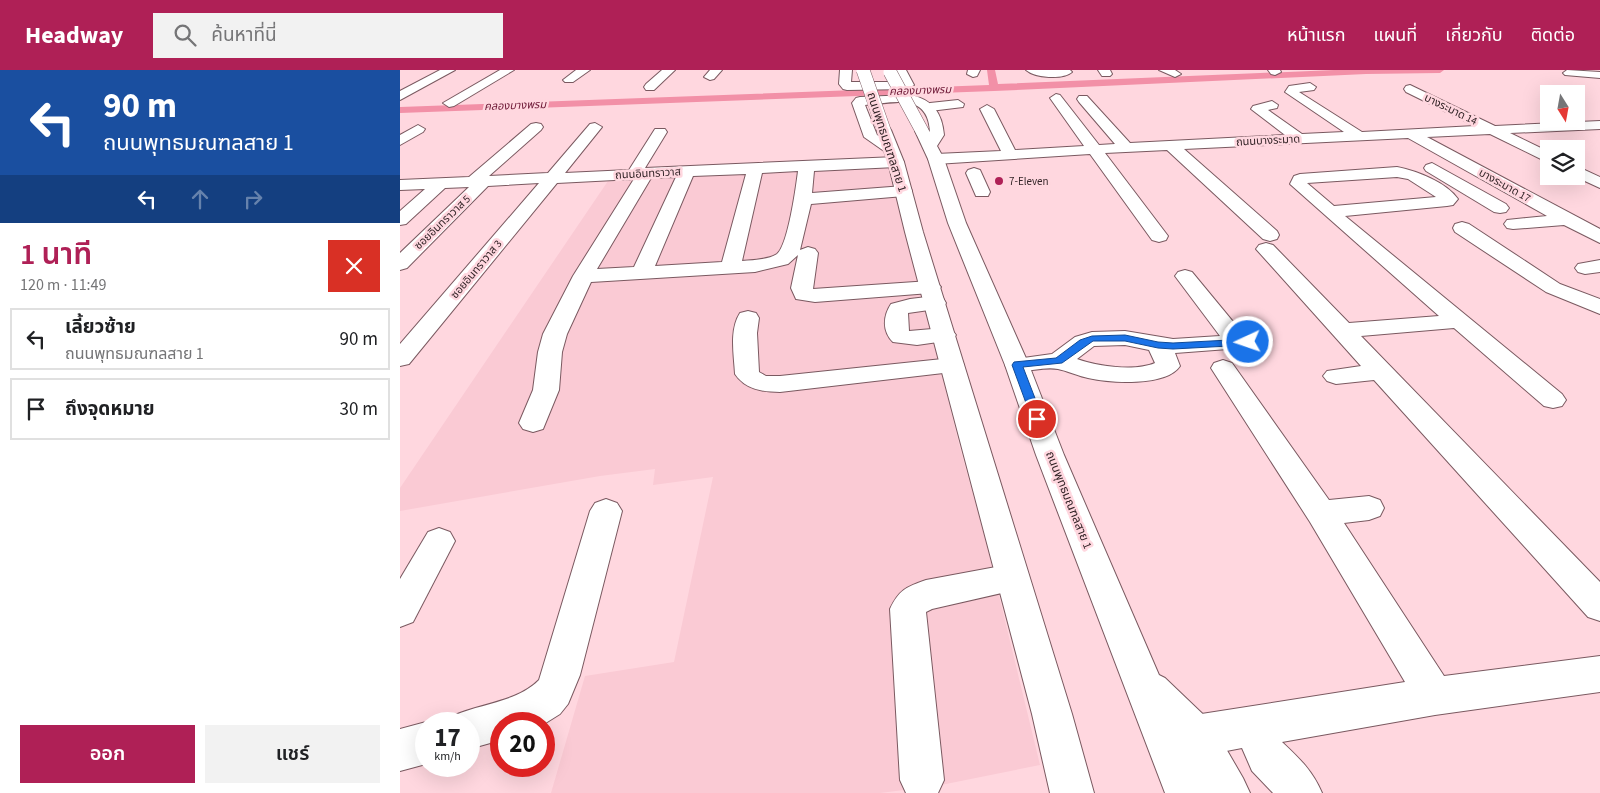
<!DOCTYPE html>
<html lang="th">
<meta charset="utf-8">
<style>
:root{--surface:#fff;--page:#f2f2f2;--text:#202124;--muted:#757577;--line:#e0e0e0;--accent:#af2056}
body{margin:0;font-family:"Source Sans 3","Noto Sans Thai",sans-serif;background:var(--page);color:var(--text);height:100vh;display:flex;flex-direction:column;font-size:19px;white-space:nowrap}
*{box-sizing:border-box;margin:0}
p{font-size:16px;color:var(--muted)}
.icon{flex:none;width:28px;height:28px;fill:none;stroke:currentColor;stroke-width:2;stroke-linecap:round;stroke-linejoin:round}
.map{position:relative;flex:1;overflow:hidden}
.details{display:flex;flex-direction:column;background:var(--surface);width:400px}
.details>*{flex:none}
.top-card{background:#1a4fa0;color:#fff;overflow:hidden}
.needle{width:32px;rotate:169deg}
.fabs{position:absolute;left:1140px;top:15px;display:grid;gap:10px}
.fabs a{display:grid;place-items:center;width:45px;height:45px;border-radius:0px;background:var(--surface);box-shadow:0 5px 20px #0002;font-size:25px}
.speed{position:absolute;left:15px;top:642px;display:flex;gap:10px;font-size:25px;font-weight:700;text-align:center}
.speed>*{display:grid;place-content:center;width:65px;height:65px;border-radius:50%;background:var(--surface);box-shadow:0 5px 20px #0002;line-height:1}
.speed small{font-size:12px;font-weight:400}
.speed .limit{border:8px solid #d22;background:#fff;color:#111}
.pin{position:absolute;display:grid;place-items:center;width:42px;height:42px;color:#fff;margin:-21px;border:2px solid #fff;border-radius:50%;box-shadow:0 1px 5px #0007}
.me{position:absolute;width:55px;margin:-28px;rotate:267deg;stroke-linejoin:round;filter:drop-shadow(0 0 4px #0008)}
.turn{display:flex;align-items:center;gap:18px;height:105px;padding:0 20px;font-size:22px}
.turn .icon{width:65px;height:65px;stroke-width:2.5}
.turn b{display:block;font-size:35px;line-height:42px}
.lanes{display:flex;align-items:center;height:48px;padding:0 20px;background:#0003;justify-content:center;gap:25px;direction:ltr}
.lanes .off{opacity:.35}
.round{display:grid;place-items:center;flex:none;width:52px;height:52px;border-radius:0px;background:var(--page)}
.headline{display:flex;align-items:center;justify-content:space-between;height:85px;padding:0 20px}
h1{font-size:30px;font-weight:600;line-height:38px;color:var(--accent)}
.button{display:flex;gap:10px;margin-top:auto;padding:10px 20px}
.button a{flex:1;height:58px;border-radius:0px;background:var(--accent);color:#fff;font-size:20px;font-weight:600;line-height:58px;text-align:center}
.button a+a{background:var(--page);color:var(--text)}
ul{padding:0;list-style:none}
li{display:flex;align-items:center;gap:15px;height:62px;margin:0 10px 8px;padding:0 10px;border:2px solid var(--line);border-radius:0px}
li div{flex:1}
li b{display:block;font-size:19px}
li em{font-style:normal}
header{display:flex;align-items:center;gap:30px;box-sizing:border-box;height:70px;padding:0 25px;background:var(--accent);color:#fff}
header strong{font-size:24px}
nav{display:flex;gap:28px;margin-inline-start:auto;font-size:18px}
.search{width:350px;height:45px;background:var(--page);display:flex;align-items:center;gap:12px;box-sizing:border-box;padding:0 18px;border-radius:0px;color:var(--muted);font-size:19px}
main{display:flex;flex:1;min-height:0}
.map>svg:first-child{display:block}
</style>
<header>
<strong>Headway</strong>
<div class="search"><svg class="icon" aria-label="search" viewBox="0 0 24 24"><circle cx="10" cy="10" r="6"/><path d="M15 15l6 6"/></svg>ค้นหาที่นี่</div>
<nav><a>หน้าแรก</a><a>แผนที่</a><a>เกี่ยวกับ</a><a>ติดต่อ</a></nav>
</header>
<main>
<section class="details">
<div class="top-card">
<div class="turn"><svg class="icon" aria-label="left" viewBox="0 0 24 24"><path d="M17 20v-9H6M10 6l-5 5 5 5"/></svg><div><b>90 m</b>ถนนพุทธมณฑลสาย 1</div></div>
<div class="lanes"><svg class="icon" aria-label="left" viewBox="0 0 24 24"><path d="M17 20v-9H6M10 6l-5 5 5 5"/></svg><svg class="icon off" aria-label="ahead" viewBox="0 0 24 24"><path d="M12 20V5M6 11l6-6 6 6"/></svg><svg class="icon off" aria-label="right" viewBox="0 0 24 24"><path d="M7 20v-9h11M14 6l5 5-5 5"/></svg></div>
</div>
<div class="headline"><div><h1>1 นาที</h1><p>120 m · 11:49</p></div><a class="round" style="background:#d93025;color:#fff"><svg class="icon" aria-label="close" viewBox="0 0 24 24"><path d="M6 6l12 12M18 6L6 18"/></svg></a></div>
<ul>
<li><svg class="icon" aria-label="left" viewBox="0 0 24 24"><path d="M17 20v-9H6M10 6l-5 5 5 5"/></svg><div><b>เลี้ยวซ้าย</b><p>ถนนพุทธมณฑลสาย 1</p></div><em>90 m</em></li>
<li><svg class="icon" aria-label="arrive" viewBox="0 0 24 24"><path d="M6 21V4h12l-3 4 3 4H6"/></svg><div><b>ถึงจุดหมาย</b></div><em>30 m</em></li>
</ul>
<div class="button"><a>ออก</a><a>แชร์</a></div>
</section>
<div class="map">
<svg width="1200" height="723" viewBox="0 0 1200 723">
<rect width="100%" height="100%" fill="#ffd7df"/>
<polygon fill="#facad4" points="491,97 560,378 584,464 640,695 536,716 480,723 151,723 185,606 274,592 313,407 253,415 255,399 200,406 0,441 0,418 210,108"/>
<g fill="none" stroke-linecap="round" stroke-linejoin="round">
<polygon fill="#f290a7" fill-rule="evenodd" points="587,0 595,0 598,14 934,0 1044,0 1040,3 966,4 594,21 0,43 0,37 589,15"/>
<defs>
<g id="minor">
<polygon points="40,0 55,0 0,30 0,21"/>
<polygon points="100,0 114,0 54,36 49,37 43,33"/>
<polygon points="176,0 190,0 173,12 165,12 163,10"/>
<polygon points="262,0 275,0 254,20 246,20 244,17 246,14"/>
<polygon points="310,0 322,0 314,9 310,10 304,7"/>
<polygon points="568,0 580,0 577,6 573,7 567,4"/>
<path d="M 626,0 L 670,0 L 672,2 C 663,10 635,8 626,0 Z"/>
<polygon points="698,0 710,0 712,4 710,6 702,6"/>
<polygon points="759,0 775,0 781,4 775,7"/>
<polygon points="868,0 880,0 881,2 875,5 871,4"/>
<polygon points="1167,0 1200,2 1200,8 1165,5 1163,3"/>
<polygon points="910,13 916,17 914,20 899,22 962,62 1075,56 1006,22 1004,19 1006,16 1010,15 1095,56 1200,51 1200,59 1110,63 1149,82 1149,93 1090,64 1027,67 1200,159 1200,173 1164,155 1113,159 1107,158 1104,154 1107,150 1147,146 1008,68 784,79 877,161 879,165 877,169 870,171 863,169 767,80 705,83 768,166 766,170 759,172 752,170 690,84 536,94 531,92 528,89 531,86 536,84 601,81 580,39 587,35 594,39 615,80 684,76 650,28 656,24 660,25 699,75 715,74 679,32 677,29 679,26 687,26 730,73 885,65 851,39 853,36 872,31 878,35 877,38 868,40 902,64 944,62 885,22 889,16"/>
<polygon points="558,30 564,34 563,37 530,41 524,37 530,33"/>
<path d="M 136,53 L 141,54 L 143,57 L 141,60 L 89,106 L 148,103 L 190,54 L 195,53 L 202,57 L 165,103 L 229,100 L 255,59 L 265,59 L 267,62 L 245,98 L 496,87 L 501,89 L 504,92 L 501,95 L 496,97 L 414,101 L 412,123 L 504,116 L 510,117 L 512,121 L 510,125 L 504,126 L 411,134 L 400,180 L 408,177 L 415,179 L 418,183 L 413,219 L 530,211 L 537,213 L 541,217 L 537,221 L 530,223 L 415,232 L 396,229 L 391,218 L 398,185 L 388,194 L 355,202 L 191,212 L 167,264 L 162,282 L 159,320 L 143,359 L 133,362 L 123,359 L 119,353 L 133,320 L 138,282 L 143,264 L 173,206 L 234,109 L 157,113 L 9,294 L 0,296 L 0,274 L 139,113 L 88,116 L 7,198 L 0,200 L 0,183 L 69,117 L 45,118 L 6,154 L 0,155 L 0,141 L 25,119 L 0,120 L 0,110 L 69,107 L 131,54 ZM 398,101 C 396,117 388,175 377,184 C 368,190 353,190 342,191 L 362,103 ZM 346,104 L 322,192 L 255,196 L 293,106 ZM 276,107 L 234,197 L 197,199 L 251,108 Z"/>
<polygon points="18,55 25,59 23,62 0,75 0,65"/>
<polygon points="1032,93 1106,134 1109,138 1106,142 1100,143 1094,142 1026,101 1024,98 1026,95"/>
<polygon points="1176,96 1200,107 1200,118 1174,106 1176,106"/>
<path d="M 997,97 C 1017,101 1046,112 1058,129 L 1053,135 L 1047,136 L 945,146 L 1162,324 L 1166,330 L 1162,336 L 1153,338 L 1144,336 L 1054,258 L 961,266 L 1200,512 L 1200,551 L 1188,547 L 974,310 L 936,314 L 927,311 L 923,306 L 927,301 L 961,296 L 856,179 L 859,175 L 866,173 L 873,175 L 949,253 L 1039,246 L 890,114 L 894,106 L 900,104 ZM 997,107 L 1008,109 L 1036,127 L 934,136 L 907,113 Z"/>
<polygon points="574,98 580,100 590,122 588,126 576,126 566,103 568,100"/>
<polygon points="1062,152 1069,154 1160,214 1200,229 1200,244 1146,222 1055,162 1053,158 1055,154"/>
<polygon points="1200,190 1200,202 1185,204 1178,202 1175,198 1178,194"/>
<path d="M 785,200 L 792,202 L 844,265 L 860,264 L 868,266 L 872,271 L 868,276 L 775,283 L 780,296 C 766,317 710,313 688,308 C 678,306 668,301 658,299 C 642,296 625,304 608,300 L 605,295 L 608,290 L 652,284 L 675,267 L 692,262 L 725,261 L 773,269 L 820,266 L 775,206 L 778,202 ZM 725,275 L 749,280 L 755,293 C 734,302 697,296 677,289 L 694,276 Z"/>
<path d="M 535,226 L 543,228 L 546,233 L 543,238 L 508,243 L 509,261 L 544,258 L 552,260 L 556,265 L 552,270 L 517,275 L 493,272 C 482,261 483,246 491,234 L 510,229 Z"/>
<path d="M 348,241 L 356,243 L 359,248 L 357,263 L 359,302 L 366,306 L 380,306 L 552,288 L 561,290 L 564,295 L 561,300 L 552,302 L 380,322 C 362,322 345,319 335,304 C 334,285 329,260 340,243 Z"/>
<path d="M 823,290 L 832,293 L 929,430 L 969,426 L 980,430 L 984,438 L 980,446 L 969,450 L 944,453 L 1044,606 L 1200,586 L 1200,622 L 1035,645 L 882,672 C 899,688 913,701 922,723 L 873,723 L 852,701 L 842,678 L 795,687 L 780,681 L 774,666 L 780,651 L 795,645 L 1005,612 L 910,452 L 811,298 L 814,293 Z"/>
<path d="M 206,429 L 217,433 L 222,441 L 180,605 L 168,634 L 160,644 L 144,654 L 101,654 L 101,670 L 69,679 L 69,654 L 51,654 L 55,645 C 83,633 117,632 139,610 L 190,441 L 195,433 Z"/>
<polygon points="39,458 50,462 55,471 13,552 0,557 0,509 28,462"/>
<path d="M 612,494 L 624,498 L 629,508 L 624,518 L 532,539 L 526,542 L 544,710 L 538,723 L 506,723 L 500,710 L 490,539 C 499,520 506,517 526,510 Z"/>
<polygon points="26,652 30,654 26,654 26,694 0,701 0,659"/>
</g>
<g id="major">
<polygon points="440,0 452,0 451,12 500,12 494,0 506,0 514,15 508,19 447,20 443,19 439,14"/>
<path d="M 511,25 C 533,30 542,43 544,65 L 537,76 L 544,89 L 566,153 L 629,295 L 664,385 L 759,605 L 765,608 L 810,651 L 843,708 L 850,723 L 765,723 L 636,385 L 605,295 L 548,153 L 528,89 L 515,61 L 522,57 L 527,58 L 530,62 C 528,22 493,33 465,35 L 477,65 L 479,66 L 477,60 L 479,57 L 489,57 L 491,60 L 504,92 L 523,162 L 672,644 L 694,723 L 650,723 L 632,644 L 505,162 L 488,92 L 484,81 L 464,67 L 452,33 L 456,28 L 460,27 Z"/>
</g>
</defs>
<use href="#minor" stroke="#7a5960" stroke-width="2"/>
<use href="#major" stroke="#7a5960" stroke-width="2"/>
<use href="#minor" fill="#fff" fill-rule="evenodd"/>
<use href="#major" fill="#fff" fill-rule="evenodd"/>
<defs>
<g id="major-bridge">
<polyline points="463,0 484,60"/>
<polyline points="490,2 522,61"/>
</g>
</defs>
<use href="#major-bridge" stroke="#7a5960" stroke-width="14" stroke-linecap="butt"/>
<use href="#major-bridge" stroke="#fff" stroke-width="13"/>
</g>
<polygon fill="#1a73e8" stroke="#114b97" points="725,265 758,272 773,273 848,269 853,272 848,275 773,279 758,278 725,271 693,271 662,293 623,297 643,349 641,352 633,352 612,295 614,292 656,288 680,270 692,266"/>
<circle fill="#af2056" stroke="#ffd7df" stroke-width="2" cx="599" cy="111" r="5"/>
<g text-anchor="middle" stroke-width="5" stroke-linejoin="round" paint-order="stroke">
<g font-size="11" font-style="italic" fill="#6b1533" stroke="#ffd7df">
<text transform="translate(520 20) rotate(-2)" y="4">คลองบางพรม</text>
<text transform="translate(115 35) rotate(-2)" y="4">คลองบางพรม</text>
</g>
<g font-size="11" fill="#342528" stroke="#ffd7df">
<text transform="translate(1051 39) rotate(26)" y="4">บางระมาด 14</text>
<text transform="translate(868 70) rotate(-3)" y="4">ถนนบางระมาด</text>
<text transform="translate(248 103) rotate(-3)" y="4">ถนนอินทราวาส</text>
<text transform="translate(1105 115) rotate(29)" y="4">บางระมาด 17</text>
<text transform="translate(42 152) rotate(-44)" y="4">ซอยอินทราวาส 5</text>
<text transform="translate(76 199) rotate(-50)" y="4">ซอยอินทราวาส 3</text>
</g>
<g font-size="11" fill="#342528" stroke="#ffd7df" text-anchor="start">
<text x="609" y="115">7-Eleven</text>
</g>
<g font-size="12" fill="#342528" stroke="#ffd7df">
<text transform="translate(487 72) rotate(72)" y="4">ถนนพุทธมณฑลสาย 1</text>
<text transform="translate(669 430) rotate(68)" y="4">ถนนพุทธมณฑลสาย 1</text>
</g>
</g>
</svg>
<div class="fabs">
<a><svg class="needle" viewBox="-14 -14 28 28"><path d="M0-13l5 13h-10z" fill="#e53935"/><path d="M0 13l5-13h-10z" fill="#757577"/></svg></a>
<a><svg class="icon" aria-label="layers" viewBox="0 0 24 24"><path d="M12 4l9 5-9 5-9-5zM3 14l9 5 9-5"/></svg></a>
</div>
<div class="speed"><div>17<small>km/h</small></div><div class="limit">20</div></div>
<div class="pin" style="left:637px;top:349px;background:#d93025"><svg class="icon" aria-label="arrive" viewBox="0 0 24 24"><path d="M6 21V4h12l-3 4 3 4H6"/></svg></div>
<svg class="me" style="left:848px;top:272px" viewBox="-20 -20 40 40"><circle r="17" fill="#1a73e8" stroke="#fff" stroke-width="3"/><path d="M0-11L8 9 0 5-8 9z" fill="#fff"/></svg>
</div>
</main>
